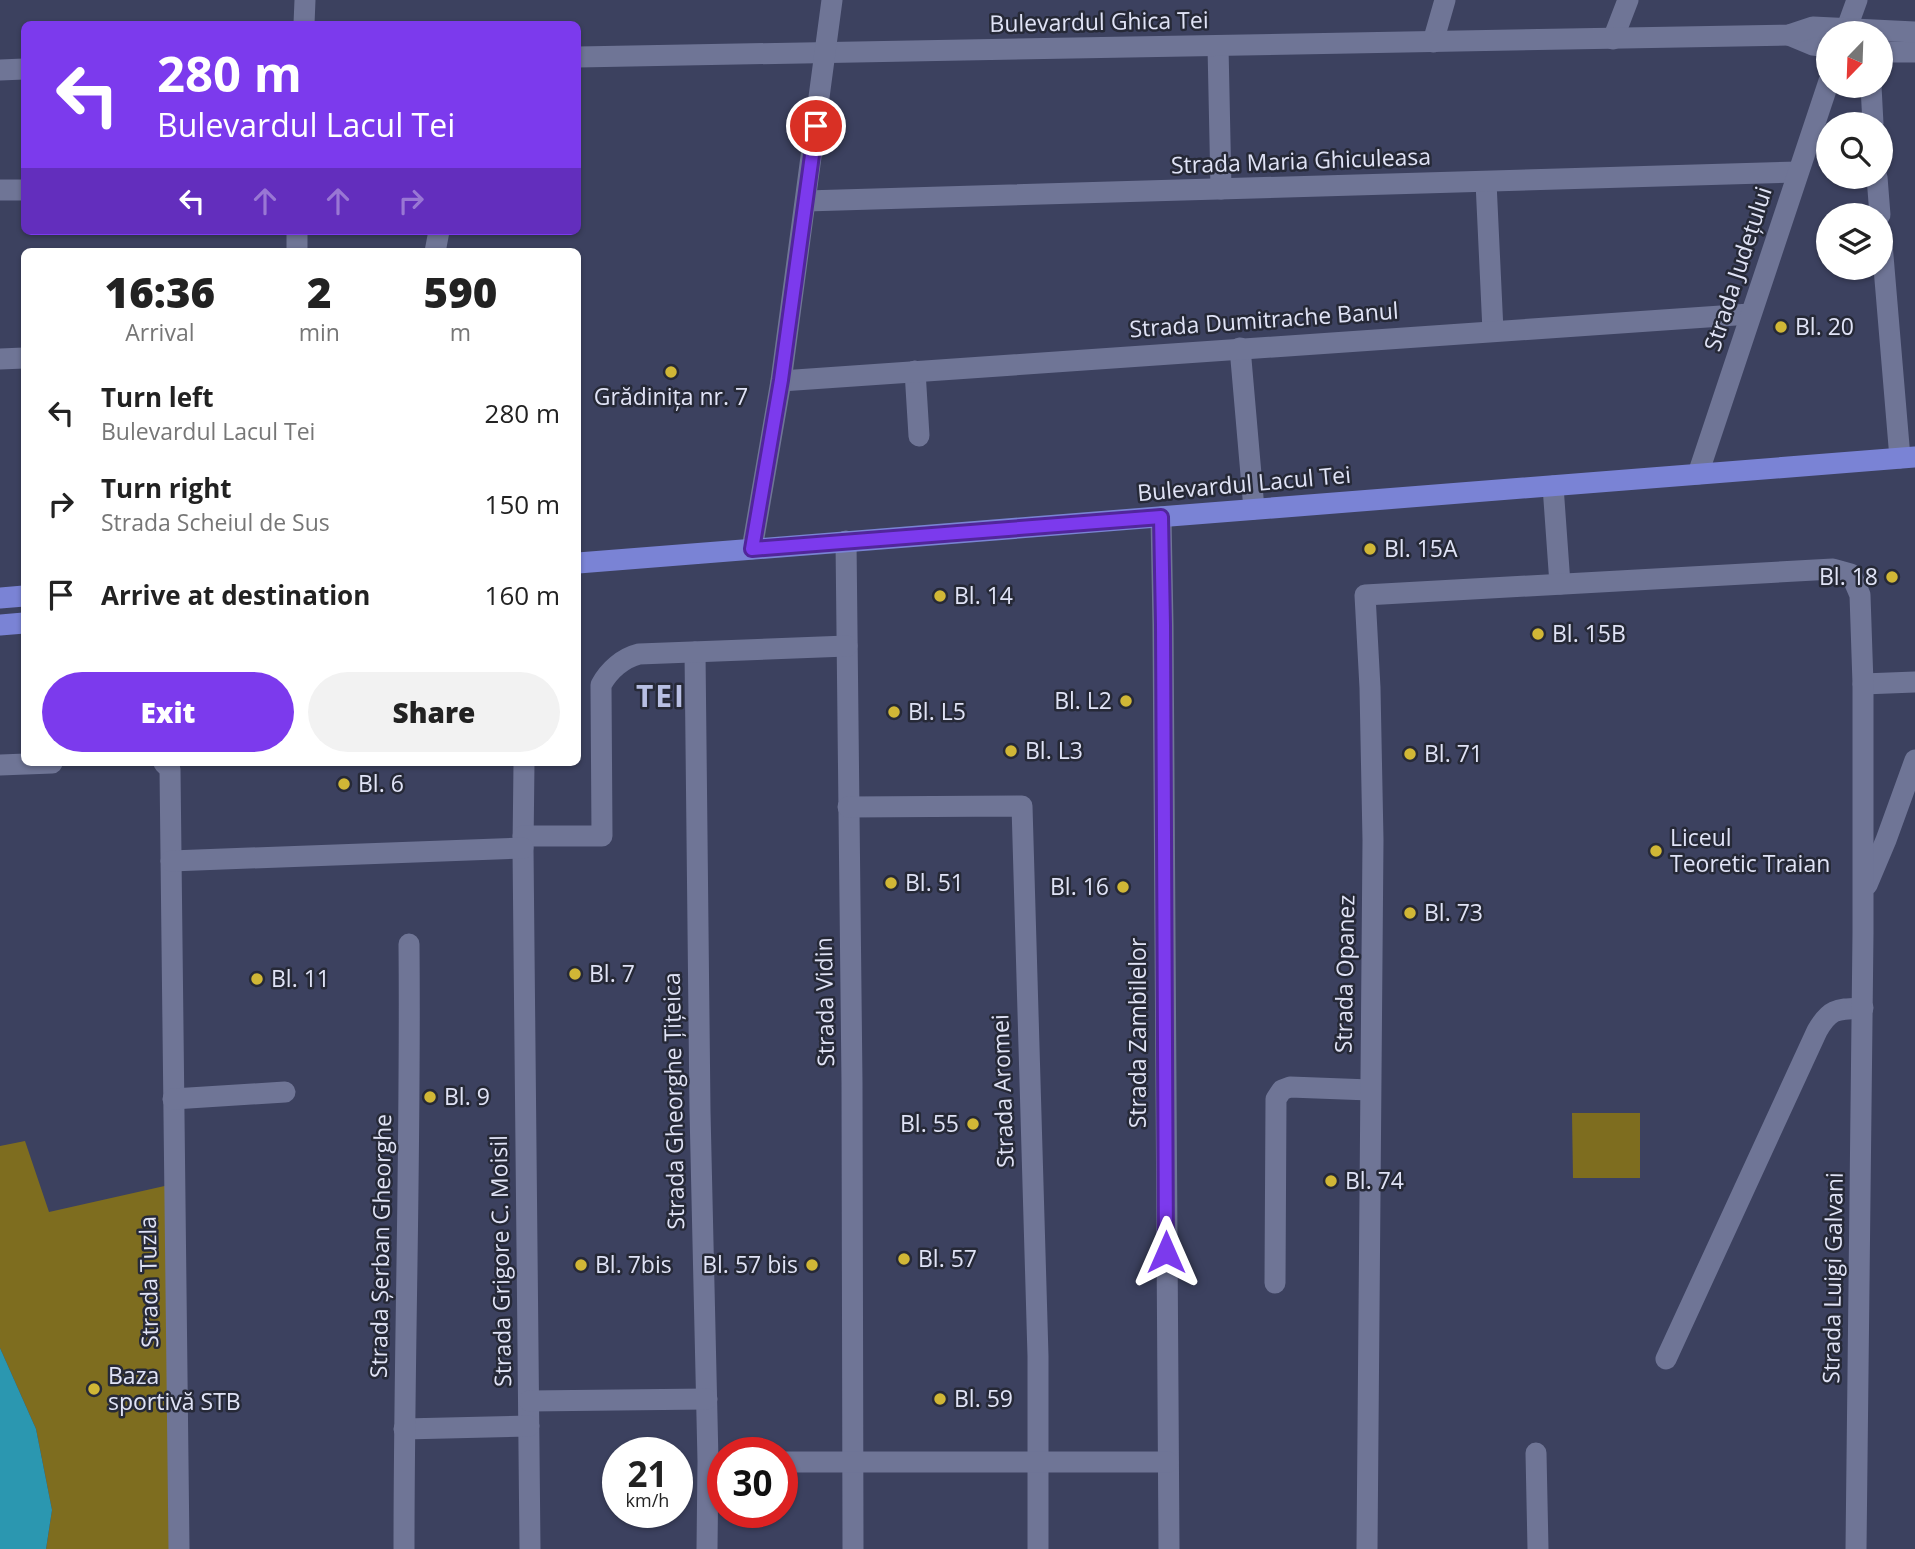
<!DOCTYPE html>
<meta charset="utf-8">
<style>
:root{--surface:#fff;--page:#f2f2f2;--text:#222;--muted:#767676;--accent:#7c3aed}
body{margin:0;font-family:"Open Sans",sans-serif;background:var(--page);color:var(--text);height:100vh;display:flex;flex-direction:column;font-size:26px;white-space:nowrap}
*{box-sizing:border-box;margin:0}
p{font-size:23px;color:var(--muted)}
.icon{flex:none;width:38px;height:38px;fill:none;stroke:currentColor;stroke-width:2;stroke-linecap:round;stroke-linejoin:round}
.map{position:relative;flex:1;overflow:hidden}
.drawer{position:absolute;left:21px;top:248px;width:560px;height:518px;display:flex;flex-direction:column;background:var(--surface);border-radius:10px;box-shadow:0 2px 5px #0004}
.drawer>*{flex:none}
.top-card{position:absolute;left:21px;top:21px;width:560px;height:214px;border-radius:10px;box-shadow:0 2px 5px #0004;background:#7c3aed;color:#fff;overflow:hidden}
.needle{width:46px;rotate:203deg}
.fabs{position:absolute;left:1816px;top:21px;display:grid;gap:14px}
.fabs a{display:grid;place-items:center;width:77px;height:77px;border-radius:50%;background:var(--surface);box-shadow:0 2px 5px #0004;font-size:35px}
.speed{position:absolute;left:602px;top:1437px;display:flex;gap:14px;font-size:35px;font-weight:700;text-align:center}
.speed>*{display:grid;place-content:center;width:91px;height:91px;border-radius:50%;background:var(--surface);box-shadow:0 2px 5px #0004;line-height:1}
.speed small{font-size:18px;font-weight:400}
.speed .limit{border:10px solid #d22;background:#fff;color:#111}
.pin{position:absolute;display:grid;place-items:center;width:60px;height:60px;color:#fff;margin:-30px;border:4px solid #fff;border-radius:50%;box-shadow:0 2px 7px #0007}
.me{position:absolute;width:77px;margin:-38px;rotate:0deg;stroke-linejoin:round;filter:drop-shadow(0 0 5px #0008)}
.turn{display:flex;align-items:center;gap:24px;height:147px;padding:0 21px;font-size:32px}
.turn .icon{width:91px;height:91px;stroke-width:2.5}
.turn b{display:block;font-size:49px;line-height:60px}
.lanes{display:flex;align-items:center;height:66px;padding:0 21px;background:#0003;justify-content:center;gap:35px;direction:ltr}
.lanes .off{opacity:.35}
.eta{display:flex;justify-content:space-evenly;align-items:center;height:119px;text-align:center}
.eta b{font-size:42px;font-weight:800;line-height:49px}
.primary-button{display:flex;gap:14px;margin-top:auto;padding:14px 21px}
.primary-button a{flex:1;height:80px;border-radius:42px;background:var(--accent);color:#fff;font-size:28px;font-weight:800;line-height:80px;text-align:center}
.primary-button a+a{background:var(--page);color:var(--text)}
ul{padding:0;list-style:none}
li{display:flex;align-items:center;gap:21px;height:91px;padding:0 21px}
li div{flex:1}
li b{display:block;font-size:26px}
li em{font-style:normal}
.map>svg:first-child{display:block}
</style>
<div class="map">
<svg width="1915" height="1549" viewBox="0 0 1915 1549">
<rect width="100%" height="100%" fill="#3c415f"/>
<g fill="#7e6d1f">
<polygon points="1572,1113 1640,1113 1640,1178 1573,1178"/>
<polygon points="25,1141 49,1212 169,1185 171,1549 46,1549 52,1510 36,1429 0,1348 0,1146"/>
</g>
<polygon fill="#2b97b0" points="0,1348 36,1429 52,1510 46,1549 0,1549"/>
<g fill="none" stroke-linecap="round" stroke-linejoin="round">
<g stroke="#6f7596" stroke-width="21">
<polyline points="304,24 305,0"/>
<polyline points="1845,33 1857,0"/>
<polyline points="1789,35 1813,45 1829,47"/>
<polyline points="1613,39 1628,0"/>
<polyline points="1433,42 1445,0"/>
<polyline points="1218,46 1221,189"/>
<polyline points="1881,52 1915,52"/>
<polyline points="578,57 1789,35 1813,27 1915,32"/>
<polyline points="0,70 24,69"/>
<polyline points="1871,86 1873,124"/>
<polyline points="1877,177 1880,215"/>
<polyline points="1486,182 1493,331"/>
<polyline points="0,190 24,190"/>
<polyline points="806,201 1798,172"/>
<polyline points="1881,232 1900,458"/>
<polyline points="297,252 297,231"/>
<polyline points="435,252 439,231"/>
<polyline points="1240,348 1254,509"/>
<polyline points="0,359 24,358"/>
<polyline points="915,371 919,436"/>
<polyline points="781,381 1750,314"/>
<polyline points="1698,474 1829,81"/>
<polyline points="1553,486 1560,584"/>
<polyline points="1161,517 1163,625 1169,1549"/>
<polyline points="846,541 852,1083 853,1549"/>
<polyline points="752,549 781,381 832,0"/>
<polyline points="695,652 700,1111 708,1461 707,1549"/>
<polyline points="1863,684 1915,682"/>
<polyline points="164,763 170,769 179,1549"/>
<polyline points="524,763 523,848 530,1549"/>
<polyline points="0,765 52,763"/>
<polyline points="848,807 1022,806 1038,1356 1038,1549"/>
<path d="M 523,836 L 602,836 L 601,685 C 609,670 623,658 639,654 L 847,646"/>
<polyline points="171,861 523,848"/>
<polyline points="1867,885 1886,840 1915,760"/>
<polyline points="173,1099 285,1092"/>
<polyline points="1275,1283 1276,1099 1282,1090 1290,1087 1370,1090"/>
<path d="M 1666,1359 L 1817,1031 C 1830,1008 1837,1009 1863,1008"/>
<polyline points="529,1401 707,1399"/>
<polyline points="404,1429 529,1426"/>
<polyline points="1536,1453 1538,1549"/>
<polyline points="782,1462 1168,1462"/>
<path d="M 404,1549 C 404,1347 411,1146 409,944"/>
<polyline points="1367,1549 1373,840 1370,688 1365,595 1833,569 1851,574 1860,595 1863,684 1863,933 1856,1549"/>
</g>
<g stroke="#7a83d5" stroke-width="21">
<polyline points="578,563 1915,457"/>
<polyline points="0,598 24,596"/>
<polyline points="0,625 24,623"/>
</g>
</g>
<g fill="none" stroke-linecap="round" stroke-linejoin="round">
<defs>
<polyline id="route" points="816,126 781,380 752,549 1161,517 1163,625 1166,1252"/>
</defs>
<use href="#route" stroke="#51269a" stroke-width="18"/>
<use href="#route" stroke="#7c3aed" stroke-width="12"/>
</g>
<g fill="#d1b736" stroke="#262937" stroke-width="2.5">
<circle cx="1781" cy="327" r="7"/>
<circle cx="671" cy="372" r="7"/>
<circle cx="1370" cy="549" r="7"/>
<circle cx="1892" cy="577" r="7"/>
<circle cx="940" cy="596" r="7"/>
<circle cx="1538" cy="634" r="7"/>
<circle cx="1126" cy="701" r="7"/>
<circle cx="894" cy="712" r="7"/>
<circle cx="1011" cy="751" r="7"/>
<circle cx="1410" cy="754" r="7"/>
<circle cx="344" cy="784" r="7"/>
<circle cx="1656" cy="851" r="7"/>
<circle cx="891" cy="883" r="7"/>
<circle cx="1123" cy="887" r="7"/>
<circle cx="1410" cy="913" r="7"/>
<circle cx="575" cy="974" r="7"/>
<circle cx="257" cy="979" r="7"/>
<circle cx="430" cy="1097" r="7"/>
<circle cx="973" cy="1124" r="7"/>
<circle cx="1331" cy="1181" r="7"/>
<circle cx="904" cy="1259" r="7"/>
<circle cx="581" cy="1265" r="7"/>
<circle cx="812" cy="1265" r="7"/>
<circle cx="94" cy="1389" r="7"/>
<circle cx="940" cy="1399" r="7"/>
</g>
<g text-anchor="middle" stroke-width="5" stroke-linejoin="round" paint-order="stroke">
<g font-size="23" fill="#e0e3f6" stroke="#262937">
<text transform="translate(1099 22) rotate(-1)" y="8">Bulevardul Ghica Tei</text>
<text transform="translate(1301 161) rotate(-2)" y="8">Strada Maria Ghiculeasa</text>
<text transform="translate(1738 269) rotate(-72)" y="8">Strada Județului</text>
<text transform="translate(1264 320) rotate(-4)" y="8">Strada Dumitrache Banul</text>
<text transform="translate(1244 484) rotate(-5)" y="8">Bulevardul Lacul Tei</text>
<text transform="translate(1345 974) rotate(-89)" y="8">Strada Opanez</text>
<text transform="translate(825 1002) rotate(-91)" y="8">Strada Vidin</text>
<text transform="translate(1138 1033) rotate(-90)" y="8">Strada Zambilelor</text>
<text transform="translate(1003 1091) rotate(-92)" y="8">Strada Aromei</text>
<text transform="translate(674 1101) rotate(-91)" y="8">Strada Gheorghe Țițeica</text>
<text transform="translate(381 1246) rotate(-89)" y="8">Strada Șerban Gheorghe</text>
<text transform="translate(501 1261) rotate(-91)" y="8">Strada Grigore C. Moisil</text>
<text transform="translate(1833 1278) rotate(-89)" y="8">Strada Luigi Galvani</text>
<text transform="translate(149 1282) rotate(-91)" y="8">Strada Tuzla</text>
</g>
<g font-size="23" fill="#e0e3f6" stroke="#262937" text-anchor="start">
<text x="1795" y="335">Bl. 20</text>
<text x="671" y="405" text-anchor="middle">Grădinița nr. 7</text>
<text x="1384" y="557">Bl. 15A</text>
<text x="1878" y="585" text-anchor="end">Bl. 18</text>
<text x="954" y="604">Bl. 14</text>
<text x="1552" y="642">Bl. 15B</text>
<text x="1112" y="709" text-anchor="end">Bl. L2</text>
<text x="908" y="720">Bl. L5</text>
<text x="1025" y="759">Bl. L3</text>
<text x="1424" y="762">Bl. 71</text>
<text x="358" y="792">Bl. 6</text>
<text x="1670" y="846">Liceul<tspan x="1670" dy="26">Teoretic Traian</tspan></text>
<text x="905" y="891">Bl. 51</text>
<text x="1109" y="895" text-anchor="end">Bl. 16</text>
<text x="1424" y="921">Bl. 73</text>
<text x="589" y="982">Bl. 7</text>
<text x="271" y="987">Bl. 11</text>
<text x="444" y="1105">Bl. 9</text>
<text x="959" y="1132" text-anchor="end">Bl. 55</text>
<text x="1345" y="1189">Bl. 74</text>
<text x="918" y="1267">Bl. 57</text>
<text x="595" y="1273">Bl. 7bis</text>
<text x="798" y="1273" text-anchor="end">Bl. 57 bis</text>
<text x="108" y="1384">Baza<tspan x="108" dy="26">sportivă STB</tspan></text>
<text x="954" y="1407">Bl. 59</text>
</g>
<g font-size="30" font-weight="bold" letter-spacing="2" fill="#b8bfe3" stroke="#262937">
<text x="661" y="707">TEI</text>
</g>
</g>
</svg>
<div class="fabs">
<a><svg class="needle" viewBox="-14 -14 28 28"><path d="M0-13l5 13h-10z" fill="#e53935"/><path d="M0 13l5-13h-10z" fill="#767676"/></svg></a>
<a><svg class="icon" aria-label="search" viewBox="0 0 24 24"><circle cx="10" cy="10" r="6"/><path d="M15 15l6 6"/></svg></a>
<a><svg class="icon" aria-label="layers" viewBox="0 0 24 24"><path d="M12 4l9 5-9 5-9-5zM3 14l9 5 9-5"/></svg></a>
</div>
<div class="speed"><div>21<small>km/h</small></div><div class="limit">30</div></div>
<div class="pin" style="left:816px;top:126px;background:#d93025"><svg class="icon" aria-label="arrive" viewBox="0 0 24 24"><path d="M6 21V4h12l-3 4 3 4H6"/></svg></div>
<svg class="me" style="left:1166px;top:1252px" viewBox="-20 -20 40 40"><path d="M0-17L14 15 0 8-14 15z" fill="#7c3aed" stroke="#fff" stroke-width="4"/></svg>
<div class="top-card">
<div class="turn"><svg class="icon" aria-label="left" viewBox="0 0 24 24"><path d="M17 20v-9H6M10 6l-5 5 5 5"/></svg><div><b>280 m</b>Bulevardul Lacul Tei</div></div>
<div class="lanes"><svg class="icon" aria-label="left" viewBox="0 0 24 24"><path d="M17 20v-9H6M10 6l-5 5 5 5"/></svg><svg class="icon off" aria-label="ahead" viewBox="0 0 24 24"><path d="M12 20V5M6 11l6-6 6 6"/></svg><svg class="icon off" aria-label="ahead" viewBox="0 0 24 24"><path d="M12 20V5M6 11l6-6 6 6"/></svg><svg class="icon off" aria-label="right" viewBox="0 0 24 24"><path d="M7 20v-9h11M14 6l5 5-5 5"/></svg></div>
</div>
<section class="drawer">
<div class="eta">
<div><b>16:36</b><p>Arrival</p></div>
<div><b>2</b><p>min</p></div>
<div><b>590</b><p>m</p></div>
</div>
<ul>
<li><svg class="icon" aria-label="left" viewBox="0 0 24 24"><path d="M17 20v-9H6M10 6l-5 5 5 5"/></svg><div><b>Turn left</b><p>Bulevardul Lacul Tei</p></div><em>280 m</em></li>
<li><svg class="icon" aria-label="right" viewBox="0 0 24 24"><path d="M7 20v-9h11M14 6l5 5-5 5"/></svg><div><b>Turn right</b><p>Strada Scheiul de Sus</p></div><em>150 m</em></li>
<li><svg class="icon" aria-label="arrive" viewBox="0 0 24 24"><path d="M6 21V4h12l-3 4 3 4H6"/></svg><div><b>Arrive at destination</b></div><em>160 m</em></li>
</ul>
<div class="primary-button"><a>Exit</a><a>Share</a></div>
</section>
</div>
